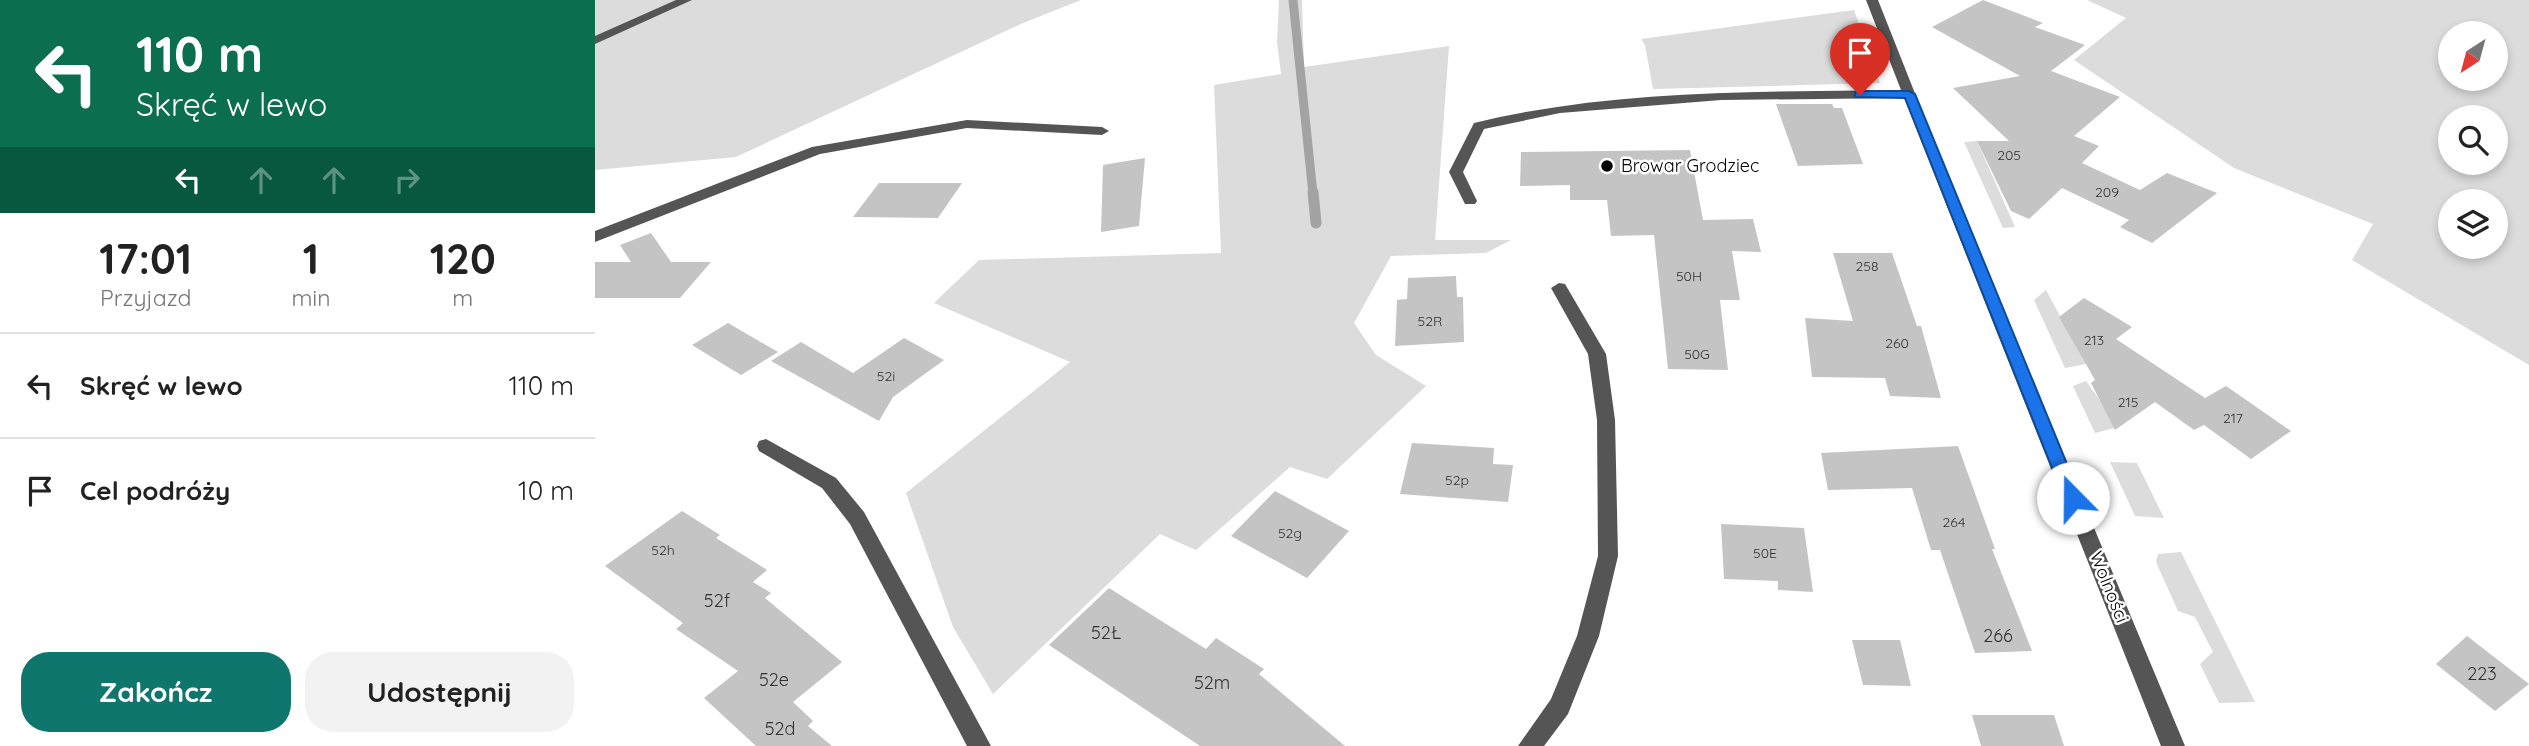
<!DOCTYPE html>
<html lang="pl">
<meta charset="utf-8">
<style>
:root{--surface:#fff;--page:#f2f2f2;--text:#222;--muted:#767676;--line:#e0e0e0;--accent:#0f766e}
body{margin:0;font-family:Quicksand,sans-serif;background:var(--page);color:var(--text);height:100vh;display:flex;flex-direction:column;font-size:26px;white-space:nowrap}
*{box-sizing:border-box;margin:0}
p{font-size:23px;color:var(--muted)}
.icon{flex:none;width:38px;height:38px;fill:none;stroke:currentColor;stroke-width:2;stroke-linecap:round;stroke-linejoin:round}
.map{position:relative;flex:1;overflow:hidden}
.side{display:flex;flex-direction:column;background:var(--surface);width:595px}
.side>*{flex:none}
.banner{background:#0b6e4f;color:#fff;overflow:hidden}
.needle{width:46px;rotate:216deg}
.controls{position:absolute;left:1843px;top:21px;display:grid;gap:14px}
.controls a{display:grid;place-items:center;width:70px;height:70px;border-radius:50%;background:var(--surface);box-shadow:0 4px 10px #0003;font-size:35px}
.pin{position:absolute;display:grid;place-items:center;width:60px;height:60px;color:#fff;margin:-72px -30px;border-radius:50% 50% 50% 0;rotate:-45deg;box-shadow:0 0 7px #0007}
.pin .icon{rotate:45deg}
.me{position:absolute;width:77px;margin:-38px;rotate:338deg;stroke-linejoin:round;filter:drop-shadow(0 0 5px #0008)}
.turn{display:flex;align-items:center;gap:24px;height:147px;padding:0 21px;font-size:32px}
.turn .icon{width:91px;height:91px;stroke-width:2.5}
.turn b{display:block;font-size:49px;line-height:60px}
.lanes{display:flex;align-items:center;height:66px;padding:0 21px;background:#0003;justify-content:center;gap:35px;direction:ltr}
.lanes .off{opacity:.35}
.eta{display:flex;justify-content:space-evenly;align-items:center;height:119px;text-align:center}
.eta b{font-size:42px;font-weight:700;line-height:49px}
.cta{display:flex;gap:14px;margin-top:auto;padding:14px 21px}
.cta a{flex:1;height:80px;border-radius:28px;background:var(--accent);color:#fff;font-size:28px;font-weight:700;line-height:80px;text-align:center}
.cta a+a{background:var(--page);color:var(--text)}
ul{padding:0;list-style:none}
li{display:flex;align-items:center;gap:21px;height:105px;padding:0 21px;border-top:2px solid var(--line)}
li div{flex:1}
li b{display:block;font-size:26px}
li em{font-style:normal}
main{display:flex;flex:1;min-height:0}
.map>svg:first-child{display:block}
</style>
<main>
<section class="side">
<div class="banner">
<div class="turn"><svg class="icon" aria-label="left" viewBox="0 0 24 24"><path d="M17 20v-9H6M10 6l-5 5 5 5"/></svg><div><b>110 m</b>Skręć w lewo</div></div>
<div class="lanes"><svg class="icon" aria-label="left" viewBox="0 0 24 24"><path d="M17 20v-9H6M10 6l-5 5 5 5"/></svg><svg class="icon off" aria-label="ahead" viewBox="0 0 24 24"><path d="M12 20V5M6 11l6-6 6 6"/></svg><svg class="icon off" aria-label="ahead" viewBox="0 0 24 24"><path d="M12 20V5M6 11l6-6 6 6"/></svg><svg class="icon off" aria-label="right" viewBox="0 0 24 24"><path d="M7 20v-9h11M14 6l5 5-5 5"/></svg></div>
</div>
<div class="eta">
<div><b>17:01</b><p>Przyjazd</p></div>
<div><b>1</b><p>min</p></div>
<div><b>120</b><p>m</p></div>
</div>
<ul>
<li><svg class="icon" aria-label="left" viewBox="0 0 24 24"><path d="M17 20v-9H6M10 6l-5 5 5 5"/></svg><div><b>Skręć w lewo</b></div><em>110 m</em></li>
<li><svg class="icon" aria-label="arrive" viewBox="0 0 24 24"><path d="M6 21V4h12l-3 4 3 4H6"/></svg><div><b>Cel podróży</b></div><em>10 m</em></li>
</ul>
<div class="cta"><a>Zakończ</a><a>Udostępnij</a></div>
</section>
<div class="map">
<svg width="1934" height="746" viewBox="0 0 1934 746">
<rect width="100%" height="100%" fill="#fff"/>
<g fill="#dcdcdc" fill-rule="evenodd">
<polygon points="0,0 486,0 428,23 141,157 0,170"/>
<polygon points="684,0 707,0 709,67 854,46 840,240 916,240 891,253 796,256 759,323 781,355 831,386 732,479 695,467 601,550 565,534 398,694 358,627 311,493 475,362 339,303 384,260 626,253 619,85 686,74 682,42"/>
<path d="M 1492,0 L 1934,0 L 1934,365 L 1757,260 L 1778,224 L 1639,168 L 1479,60 L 1531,18 ZM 1855,33 L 1900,33 L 1900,79 L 1855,79 ZM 1855,117 L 1900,117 L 1900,163 L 1855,163 ZM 1855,201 L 1900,201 L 1900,247 L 1855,247 Z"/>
<polygon points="1259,10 1285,83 1058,89 1050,45 1046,39"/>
<polygon points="1382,141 1420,227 1408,228 1369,142"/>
<polygon points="1451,290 1491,364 1470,368 1439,300"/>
<polygon points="1491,381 1524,427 1500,433 1478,386"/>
<polygon points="1515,462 1542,463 1569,518 1540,516"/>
<polygon points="1586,552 1660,702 1624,703 1605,664 1618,652 1600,617 1583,611 1561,562 1563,554"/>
</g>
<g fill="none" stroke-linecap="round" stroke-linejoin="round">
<polyline stroke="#a3a3a3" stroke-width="9" points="698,0 718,194"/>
<polyline stroke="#a3a3a3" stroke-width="11" points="718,192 721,223"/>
</g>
<g fill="#c4c4c4">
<polygon points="1388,0 1448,23 1440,27 1490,45 1456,71 1525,97 1479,136 1504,146 1487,163 1545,190 1572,173 1622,193 1557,243 1525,227 1534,220 1467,188 1434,219 1416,211 1382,141 1414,141 1358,88 1425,76 1337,27"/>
<polygon points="1181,104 1237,104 1239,108 1247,108 1268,164 1203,166"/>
<polygon points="1095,150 1108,220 1158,219 1166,252 1137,251 1145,300 1125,300 1133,370 1073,369 1059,235 1016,236 1012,200 975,200 975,185 925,186 926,152"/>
<polygon points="550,158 544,226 506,232 508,165"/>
<polygon points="284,183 367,183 343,218 258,217"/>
<polygon points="56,233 76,262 116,262 85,298 0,298 0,262 36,262 25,245"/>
<polygon points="1238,253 1297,253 1322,326 1326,326 1346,398 1295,396 1290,378 1217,377 1210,318 1258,321"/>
<polygon points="861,276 862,297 868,297 869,342 800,346 802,300 812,299 813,278"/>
<polygon points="1489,298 1537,327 1521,339 1610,398 1631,386 1696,431 1656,459 1609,425 1599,430 1560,402 1520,430 1496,383 1500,380 1464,317"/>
<polygon points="133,323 183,352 146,375 97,345"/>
<polygon points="309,338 349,360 298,397 284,421 176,361 206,342 258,373"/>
<polygon points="817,443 899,448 898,464 918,465 913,502 805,494"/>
<polygon points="1363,446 1400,549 1397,549 1437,651 1380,653 1345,550 1336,550 1317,488 1233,490 1226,453"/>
<polygon points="680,491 754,531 712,578 636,536"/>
<polygon points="87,511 125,535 121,538 172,570 158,582 176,593 170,598 247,662 198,702 218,721 213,726 237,746 161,746 109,698 143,671 81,629 88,623 10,566"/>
<polygon points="1126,524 1209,528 1218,592 1183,590 1183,581 1129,579"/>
<polygon points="514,588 611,649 621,638 669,669 664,674 750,746 605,746 454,645"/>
<polygon points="1872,636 1934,684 1900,711 1841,664"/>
<polygon points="1257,640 1305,640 1316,686 1268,685"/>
<polygon points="1377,715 1459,715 1469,746 1386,746"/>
</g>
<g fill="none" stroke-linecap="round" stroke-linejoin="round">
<g fill="#555" fill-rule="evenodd">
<polygon points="81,0 97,0 0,44 0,36"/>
<path d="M 1271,0 L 1283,0 L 1361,197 L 1590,746 L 1566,746 L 1309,98 L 1126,100 L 965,113 L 889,129 L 868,172 L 882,201 L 880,204 L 870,204 L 854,172 L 879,123 C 1018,89 1163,92 1306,90 Z"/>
<polygon points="372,120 507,127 514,131 507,135 372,128 225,154 0,242 0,231 217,147"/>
<polygon points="964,283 970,284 1011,354 1020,420 1023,556 1004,636 973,714 949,746 923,746 956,699 982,636 1003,556 1002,420 993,354 956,288"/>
<polygon points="171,439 241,478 269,512 396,746 372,746 255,524 227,488 164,451 162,446 164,441"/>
</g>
</g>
<polygon fill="#1a73e8" stroke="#114b97" stroke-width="2" points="1265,91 1314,91 1320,94 1486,498 1484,503 1471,503 1469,498 1310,98 1260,97 1260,92"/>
<circle fill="#000" stroke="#fff" stroke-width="2.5" cx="1012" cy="166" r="7"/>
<g text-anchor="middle" stroke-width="5" stroke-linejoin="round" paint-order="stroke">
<g font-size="14" fill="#313131">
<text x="1414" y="160">205</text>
<text x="1512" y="197">209</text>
<text x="1272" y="271">258</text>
<text x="1094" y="281">50H</text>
<text x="835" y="326">52R</text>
<text x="1499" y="345">213</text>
<text x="1302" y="348">260</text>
<text x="1102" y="359">50G</text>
<text x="291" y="381">52i</text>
<text x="1533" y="407">215</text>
<text x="1638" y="423">217</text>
<text x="862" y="485">52p</text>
<text x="1359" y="527">264</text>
<text x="695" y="538">52g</text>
<text x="68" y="555">52h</text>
<text x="1170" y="558">50E</text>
</g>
<g font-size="18" fill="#000" stroke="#fff" text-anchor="start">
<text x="1026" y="172">Browar Grodziec</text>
</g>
<g font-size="18" fill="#000" stroke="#fff">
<text transform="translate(1514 587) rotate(68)" y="6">Wolności</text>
</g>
<g font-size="18" fill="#313131">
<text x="122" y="607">52f</text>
<text x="511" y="639">52Ł</text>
<text x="1403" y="642">266</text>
<text x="1887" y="680">223</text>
<text x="179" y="686">52e</text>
<text x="617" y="689">52m</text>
<text x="185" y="735">52d</text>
</g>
</g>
</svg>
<div class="controls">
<a><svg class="needle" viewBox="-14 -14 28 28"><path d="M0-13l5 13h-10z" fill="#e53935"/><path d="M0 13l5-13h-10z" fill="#767676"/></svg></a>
<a><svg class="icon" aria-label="search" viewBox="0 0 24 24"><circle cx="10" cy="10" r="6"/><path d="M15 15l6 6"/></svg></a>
<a><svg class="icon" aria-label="layers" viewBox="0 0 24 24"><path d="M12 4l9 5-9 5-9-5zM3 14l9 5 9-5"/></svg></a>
</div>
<div class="pin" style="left:1265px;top:95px;background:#d93025"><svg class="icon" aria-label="arrive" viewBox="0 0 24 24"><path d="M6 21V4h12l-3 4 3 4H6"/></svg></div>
<svg class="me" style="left:1478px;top:498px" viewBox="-20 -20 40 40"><circle r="19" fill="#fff"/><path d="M0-13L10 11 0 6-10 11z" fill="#1a73e8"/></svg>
</div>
</main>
